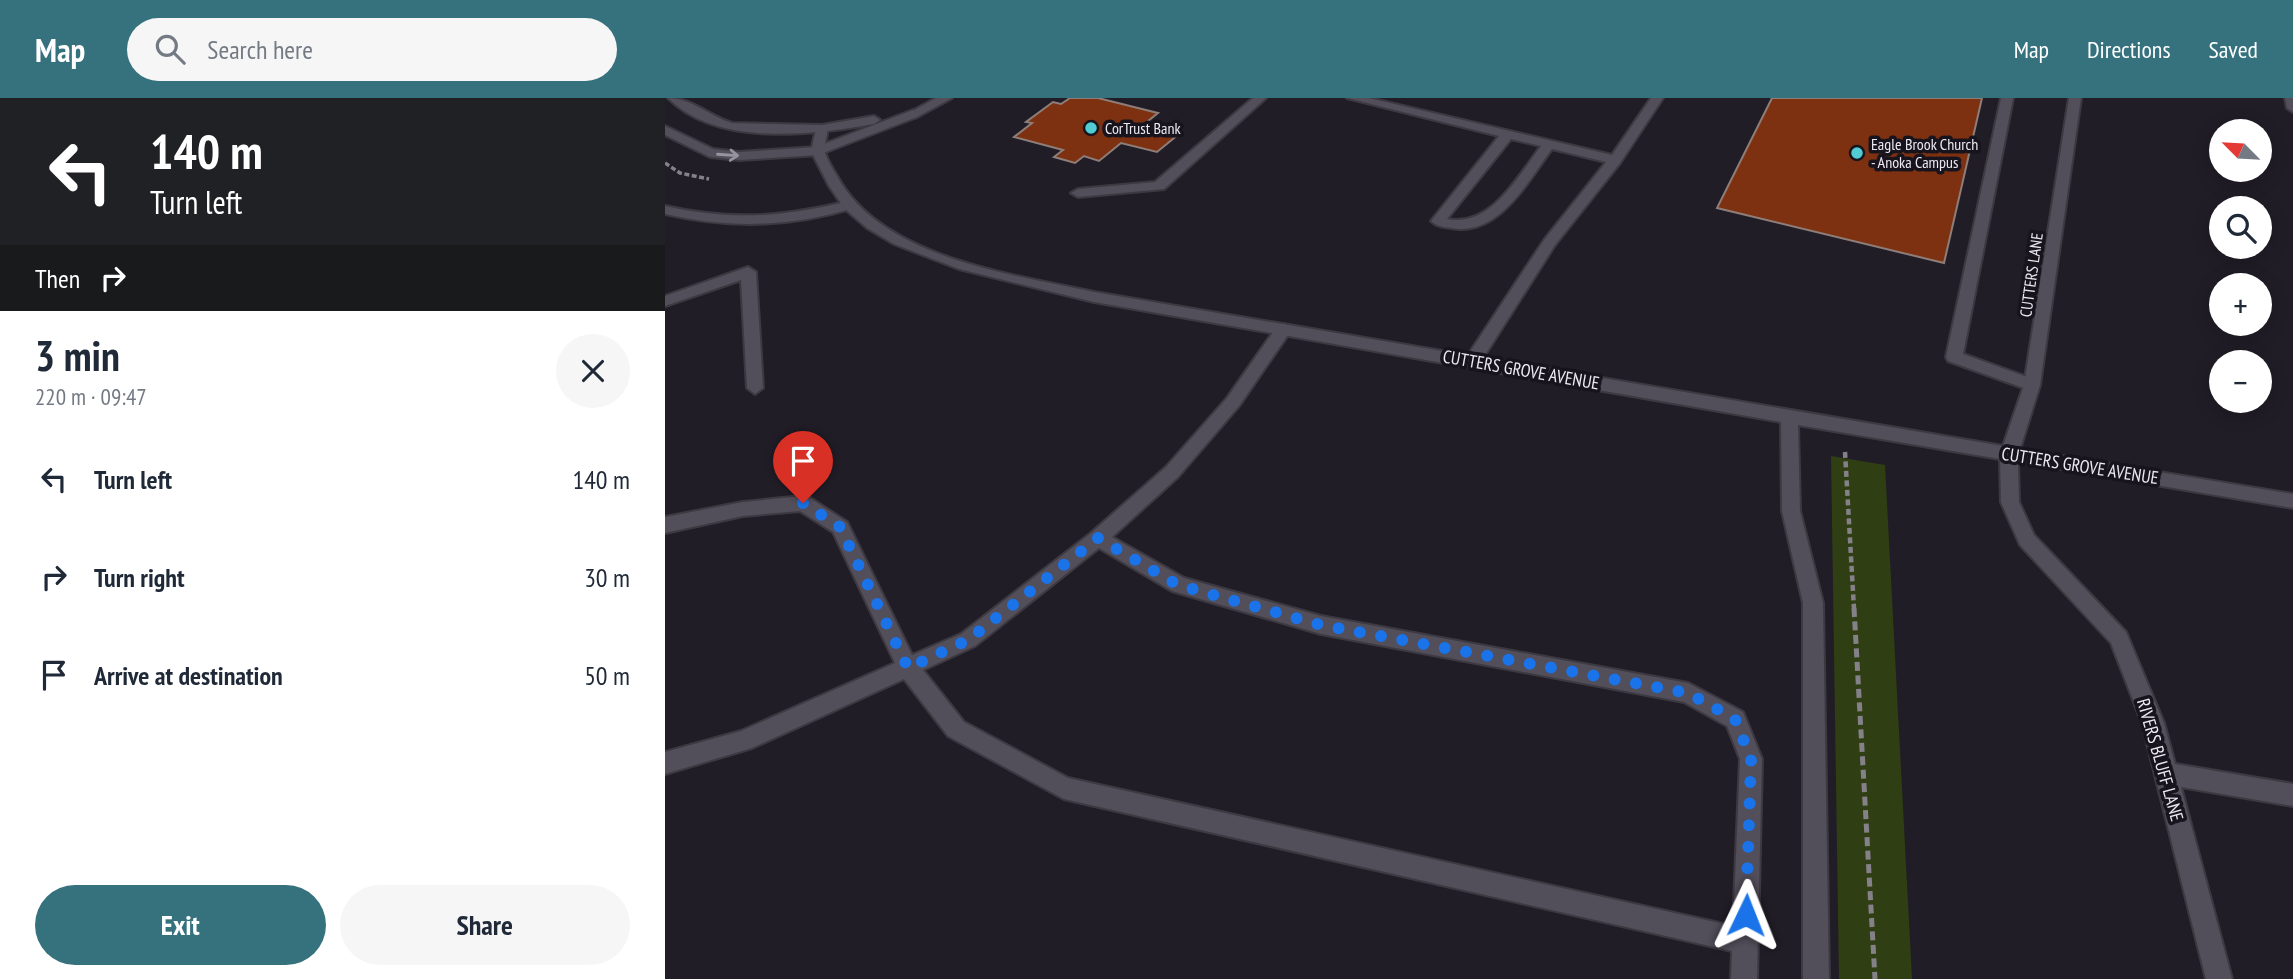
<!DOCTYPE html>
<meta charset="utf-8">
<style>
:root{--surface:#fff;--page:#f6f6f7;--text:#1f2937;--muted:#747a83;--accent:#36727d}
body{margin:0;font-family:"PT Sans Narrow",sans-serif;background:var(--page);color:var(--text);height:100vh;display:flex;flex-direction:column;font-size:26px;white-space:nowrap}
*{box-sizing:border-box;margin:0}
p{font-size:23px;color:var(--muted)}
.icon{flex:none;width:38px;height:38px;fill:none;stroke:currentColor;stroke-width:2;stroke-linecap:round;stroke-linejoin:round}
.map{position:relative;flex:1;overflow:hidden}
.drawer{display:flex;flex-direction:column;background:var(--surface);width:665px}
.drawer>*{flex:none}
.guide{background:#202124;color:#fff;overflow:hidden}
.needle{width:46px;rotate:294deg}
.controls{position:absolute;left:1544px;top:21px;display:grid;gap:14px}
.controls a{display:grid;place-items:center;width:63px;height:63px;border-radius:50%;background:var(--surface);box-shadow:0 4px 18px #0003;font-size:35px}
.pin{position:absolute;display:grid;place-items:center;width:60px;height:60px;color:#fff;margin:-72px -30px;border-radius:50% 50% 50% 0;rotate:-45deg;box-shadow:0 0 7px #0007}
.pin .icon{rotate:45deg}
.me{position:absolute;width:77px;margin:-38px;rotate:2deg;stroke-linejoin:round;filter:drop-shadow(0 0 5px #0008)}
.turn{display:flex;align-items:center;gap:24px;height:147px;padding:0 35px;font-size:32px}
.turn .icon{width:91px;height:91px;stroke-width:2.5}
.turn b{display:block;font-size:49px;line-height:60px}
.then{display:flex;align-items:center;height:66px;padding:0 35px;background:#0003;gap:14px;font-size:26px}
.round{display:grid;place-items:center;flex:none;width:74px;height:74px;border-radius:37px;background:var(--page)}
.headline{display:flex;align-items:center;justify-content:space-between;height:119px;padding:0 35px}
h1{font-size:42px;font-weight:800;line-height:52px}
.cta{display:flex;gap:14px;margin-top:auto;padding:14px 35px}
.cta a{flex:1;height:80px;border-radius:42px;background:var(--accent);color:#fff;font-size:28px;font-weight:800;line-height:80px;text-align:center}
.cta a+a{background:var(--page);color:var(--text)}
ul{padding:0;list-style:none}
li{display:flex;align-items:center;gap:21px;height:98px;padding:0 35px}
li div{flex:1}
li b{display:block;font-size:26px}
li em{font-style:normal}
header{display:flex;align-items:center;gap:42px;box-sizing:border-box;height:98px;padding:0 35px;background:var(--accent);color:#fff}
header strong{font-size:33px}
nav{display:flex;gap:38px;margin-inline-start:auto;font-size:24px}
.search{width:490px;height:63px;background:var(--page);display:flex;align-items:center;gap:18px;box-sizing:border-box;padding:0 24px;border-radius:38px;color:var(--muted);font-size:26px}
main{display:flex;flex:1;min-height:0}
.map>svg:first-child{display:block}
</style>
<header>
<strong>Map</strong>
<div class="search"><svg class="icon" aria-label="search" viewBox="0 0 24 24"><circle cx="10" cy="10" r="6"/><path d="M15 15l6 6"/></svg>Search here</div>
<nav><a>Map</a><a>Directions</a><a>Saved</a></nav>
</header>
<main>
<section class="drawer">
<div class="guide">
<div class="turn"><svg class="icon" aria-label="left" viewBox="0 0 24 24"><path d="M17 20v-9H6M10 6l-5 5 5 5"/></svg><div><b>140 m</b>Turn left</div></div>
<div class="then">Then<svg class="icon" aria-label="right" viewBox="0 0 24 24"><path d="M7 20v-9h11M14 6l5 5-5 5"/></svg></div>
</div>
<div class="headline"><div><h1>3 min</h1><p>220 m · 09:47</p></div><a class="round"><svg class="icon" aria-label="close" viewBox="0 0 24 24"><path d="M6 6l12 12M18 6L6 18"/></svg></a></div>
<ul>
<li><svg class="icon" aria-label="left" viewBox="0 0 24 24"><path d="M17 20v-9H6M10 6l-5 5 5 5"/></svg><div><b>Turn left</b></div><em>140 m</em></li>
<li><svg class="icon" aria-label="right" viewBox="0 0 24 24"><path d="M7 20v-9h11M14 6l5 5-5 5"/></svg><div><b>Turn right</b></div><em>30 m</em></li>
<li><svg class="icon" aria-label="arrive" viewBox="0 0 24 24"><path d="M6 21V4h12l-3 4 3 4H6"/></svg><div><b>Arrive at destination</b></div><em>50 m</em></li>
</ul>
<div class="cta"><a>Exit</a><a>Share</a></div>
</section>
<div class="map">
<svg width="1628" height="881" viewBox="0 0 1628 881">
<rect width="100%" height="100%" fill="#211d27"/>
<polygon fill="#303e13" points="1166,358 1220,367 1247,881 1174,881"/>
<g fill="#7d3111" stroke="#8e7e79" stroke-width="2">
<polygon points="405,0 433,0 493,15 478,27 514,36 492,54 456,45 434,63 419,58 410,65 389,59 398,52 349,39 367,25 361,24 388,4 396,6"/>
<polygon points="1107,0 1317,0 1279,165 1052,110"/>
</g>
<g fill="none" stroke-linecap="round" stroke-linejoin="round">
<defs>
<g id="service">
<polygon points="588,0 601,0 499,91 413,99 406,95 413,91 490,84"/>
<path d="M 682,0 L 704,0 L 947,57 L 986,0 L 998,0 L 955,65 L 890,147 L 813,268 L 807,270 L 799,264 L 801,260 L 879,142 L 941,64 L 887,51 C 863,83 834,139 786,130 C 778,129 771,128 766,123 L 834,38 ZM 846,41 L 876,48 C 853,78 826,130 782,121 Z"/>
<polygon points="1336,0 1348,0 1298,256 1373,283 1375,287 1367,293 1283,263 1281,259"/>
<path d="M 184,103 L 191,107 L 189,110 C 125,129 65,131 0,116 L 0,108 C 67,123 118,119 184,103 Z"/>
<polygon points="83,169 91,174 98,290 90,296 82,290 76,182 0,208 0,198"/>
<path d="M 619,226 L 627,231 L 574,308 L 513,379 L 447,439 L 519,480 L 656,518 L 1023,585 L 1078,614 L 1097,661 L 1092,881 L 1066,881 L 1067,853 L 399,701 L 283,638 L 239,581 L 87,650 L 0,676 L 0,654 L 76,633 L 230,565 L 168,434 L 135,413 L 78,418 L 0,435 L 0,419 L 78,404 L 138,398 L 145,400 L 182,424 L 247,557 L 296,536 L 426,435 L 501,369 L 562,300 L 613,227 ZM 434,450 L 507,493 L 656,536 L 1019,604 L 1062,628 L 1075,661 L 1068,828 L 403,680 L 299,624 L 258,572 L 310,548 Z"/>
</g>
<g id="minor">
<path d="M 1404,0 L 1416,0 L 1375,287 L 1355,351 L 1628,396 L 1628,410 L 1353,364 L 1354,404 L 1369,437 L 1461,534 L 1499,625 L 1510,666 L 1628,686 L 1628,708 L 1516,689 L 1567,881 L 1541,881 L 1477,625 L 1446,545 L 1355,447 L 1336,404 L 1335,361 L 1133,327 L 1135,413 L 1158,505 L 1164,881 L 1138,881 L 1138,505 L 1117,413 L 1116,324 L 429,204 L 294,171 L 229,146 L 202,130 L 180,111 L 164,88 L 146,53 L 151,31 L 157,27 L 162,28 C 164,37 158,46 160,54 C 162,62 168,71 172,78 C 216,160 346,176 429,194 L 1338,348 L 1359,287 Z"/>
<polygon points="1620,0 1628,0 1628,14 1622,10"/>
</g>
<polygon id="tertiary" points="271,0 287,0 252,19 248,20 242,16"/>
<g id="secondary">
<path d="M 3,0 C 27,0 44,18 67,25 L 157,27 L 209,18 L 215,22 L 209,26 C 147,37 52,49 3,0 Z"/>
<polygon points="248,12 254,16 252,19 153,57 74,62 45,59 0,37 0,28 48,51 74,54 151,49"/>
</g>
</defs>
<use href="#service" stroke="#3c3941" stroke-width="4"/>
<use href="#minor" stroke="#3c3941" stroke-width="4"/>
<use href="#tertiary" stroke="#3c3941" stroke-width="4"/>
<use href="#secondary" stroke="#3c3941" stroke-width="4"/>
<polyline stroke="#848189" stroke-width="3.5" stroke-dasharray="5 2.5" stroke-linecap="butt" points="0,65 15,75 44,81"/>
<polyline stroke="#848189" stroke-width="4.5" stroke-dasharray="6 3.5" stroke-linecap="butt" points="1180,354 1189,511"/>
<polyline stroke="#848189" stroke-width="5" stroke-dasharray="9 4.5" stroke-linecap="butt" points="1189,510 1210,881"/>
<use href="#service" fill="#524e5a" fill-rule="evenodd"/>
<use href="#minor" fill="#524e5a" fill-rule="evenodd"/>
<use href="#tertiary" fill="#524e5a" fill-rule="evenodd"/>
<use href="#secondary" fill="#524e5a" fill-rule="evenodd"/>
</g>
<defs><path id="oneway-shaft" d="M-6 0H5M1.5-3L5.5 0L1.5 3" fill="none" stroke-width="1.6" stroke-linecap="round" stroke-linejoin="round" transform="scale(1.75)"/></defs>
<use stroke="#97949e" href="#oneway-shaft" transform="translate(63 57) rotate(4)"/>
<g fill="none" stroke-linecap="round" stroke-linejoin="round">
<polyline stroke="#1a73e8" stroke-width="12" stroke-dasharray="0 21.6" points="138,405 175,429 243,570 303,542 433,440 513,487 656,527 1023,595 1070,621 1086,661 1081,817"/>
</g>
<g fill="#51ccd2" stroke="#18141e" stroke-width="2.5">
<circle cx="426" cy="30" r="7"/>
<circle cx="1192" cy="55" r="7"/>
</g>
<g text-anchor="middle" stroke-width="7" stroke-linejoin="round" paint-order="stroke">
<g font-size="16" fill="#ece9f0" stroke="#18141e" text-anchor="start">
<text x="440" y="36">CorTrust Bank</text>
<text x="1206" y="52">Eagle Brook Church<tspan x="1206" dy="18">- Anoka Campus</tspan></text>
</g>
<g font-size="16" fill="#ece9f0" stroke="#18141e">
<text transform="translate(1366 177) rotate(-82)" y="6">CUTTERS LANE</text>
</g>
<g font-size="18" fill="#ece9f0" stroke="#18141e">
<text transform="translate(856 272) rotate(10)" y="6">CUTTERS GROVE AVENUE</text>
<text transform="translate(1415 368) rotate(9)" y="6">CUTTERS GROVE AVENUE</text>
<text transform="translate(1495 662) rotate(74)" y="6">RIVERS BLUFF LANE</text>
</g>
</g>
</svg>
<div class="controls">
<a><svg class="needle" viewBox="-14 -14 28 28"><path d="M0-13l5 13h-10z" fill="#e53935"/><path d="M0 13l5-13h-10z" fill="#747a83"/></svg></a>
<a><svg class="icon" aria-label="search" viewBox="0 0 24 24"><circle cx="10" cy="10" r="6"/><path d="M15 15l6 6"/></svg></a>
<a>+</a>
<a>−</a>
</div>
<div class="pin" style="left:138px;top:405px;background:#d93025"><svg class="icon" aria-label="arrive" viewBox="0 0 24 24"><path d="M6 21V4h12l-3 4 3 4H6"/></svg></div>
<svg class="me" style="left:1081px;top:817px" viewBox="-20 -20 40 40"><path d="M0-17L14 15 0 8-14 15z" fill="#1a73e8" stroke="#fff" stroke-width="4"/></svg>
</div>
</main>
